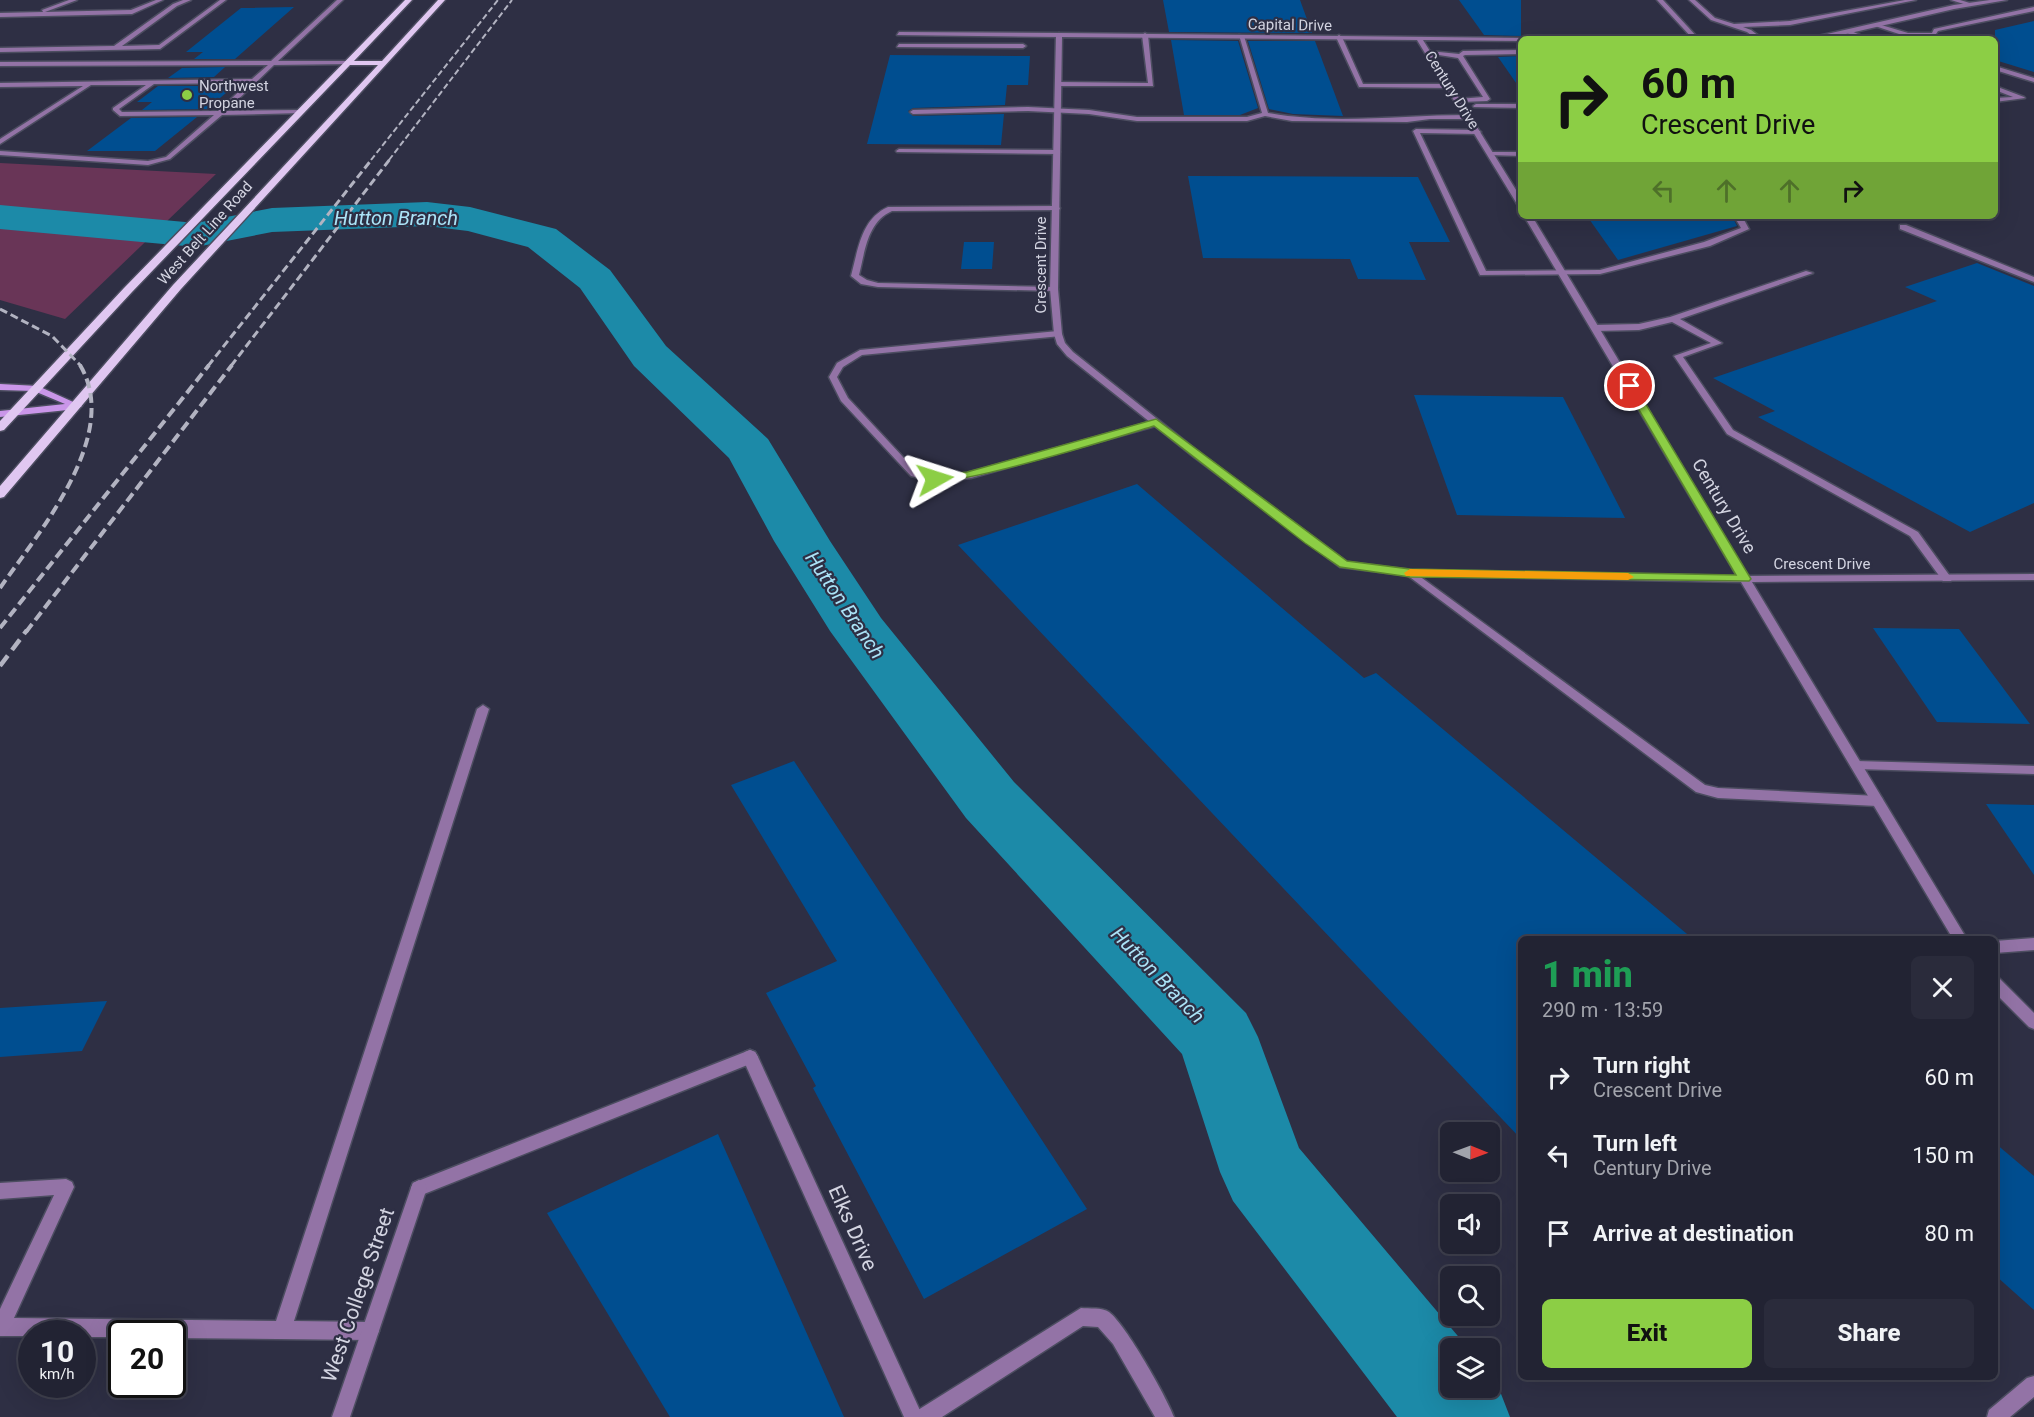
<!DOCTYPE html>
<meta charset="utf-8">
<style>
:root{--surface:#222333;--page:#2a2b3b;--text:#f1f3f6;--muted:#a2a4ac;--line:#3f404e;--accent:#8cce45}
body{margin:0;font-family:Roboto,sans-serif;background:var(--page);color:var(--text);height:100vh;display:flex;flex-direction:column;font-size:22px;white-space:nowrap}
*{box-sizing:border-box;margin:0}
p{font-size:20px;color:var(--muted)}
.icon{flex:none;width:33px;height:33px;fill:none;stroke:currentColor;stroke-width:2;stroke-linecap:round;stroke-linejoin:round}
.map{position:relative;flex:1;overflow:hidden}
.drawer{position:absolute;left:1518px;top:936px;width:480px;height:444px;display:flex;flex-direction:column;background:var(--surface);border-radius:9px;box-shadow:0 6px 24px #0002,0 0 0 2px var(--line)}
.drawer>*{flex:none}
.guide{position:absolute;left:1518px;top:36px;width:480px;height:183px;border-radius:9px;box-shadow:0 6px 24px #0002,0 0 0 2px var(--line);background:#8cce45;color:#111;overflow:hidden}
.needle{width:39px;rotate:91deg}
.fabs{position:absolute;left:1440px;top:1122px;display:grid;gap:12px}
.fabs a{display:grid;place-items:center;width:60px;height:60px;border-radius:9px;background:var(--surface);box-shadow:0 6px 24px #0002,0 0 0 2px var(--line);font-size:30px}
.speed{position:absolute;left:18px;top:1320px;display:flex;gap:12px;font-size:30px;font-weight:700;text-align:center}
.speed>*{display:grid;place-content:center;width:78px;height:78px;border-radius:50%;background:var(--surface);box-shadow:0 6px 24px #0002,0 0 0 2px var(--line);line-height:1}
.speed small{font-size:15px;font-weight:400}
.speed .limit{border:3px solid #111;border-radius:9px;background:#fff;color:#111}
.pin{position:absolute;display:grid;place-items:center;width:51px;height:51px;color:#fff;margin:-26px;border:3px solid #fff;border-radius:50%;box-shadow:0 2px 6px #0007}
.me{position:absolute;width:66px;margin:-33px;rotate:84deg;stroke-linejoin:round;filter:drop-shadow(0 0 4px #0008)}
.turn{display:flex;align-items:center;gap:21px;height:126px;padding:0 24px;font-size:27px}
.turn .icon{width:78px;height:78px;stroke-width:2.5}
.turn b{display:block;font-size:42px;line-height:51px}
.lanes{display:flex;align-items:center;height:57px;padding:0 24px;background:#0003;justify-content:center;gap:30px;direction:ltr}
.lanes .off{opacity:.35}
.round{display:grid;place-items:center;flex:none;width:63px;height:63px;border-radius:9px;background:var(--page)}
.headline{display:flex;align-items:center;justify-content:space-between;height:102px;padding:0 24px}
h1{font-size:36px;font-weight:800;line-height:45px;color:#1e9e55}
.button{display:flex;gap:12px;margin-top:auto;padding:12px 24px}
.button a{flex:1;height:69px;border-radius:9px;background:var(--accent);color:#111;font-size:24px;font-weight:800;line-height:69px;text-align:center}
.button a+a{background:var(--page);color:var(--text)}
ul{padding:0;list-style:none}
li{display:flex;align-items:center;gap:18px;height:78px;padding:0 24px}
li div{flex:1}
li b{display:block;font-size:22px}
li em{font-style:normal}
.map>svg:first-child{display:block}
</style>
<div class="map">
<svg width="2034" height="1417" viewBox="0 0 2034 1417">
<rect width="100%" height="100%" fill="#2e2f44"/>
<polygon fill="#693557" points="0,163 216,174 65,319 0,300"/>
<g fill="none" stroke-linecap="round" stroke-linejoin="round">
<polygon fill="#1c8aa8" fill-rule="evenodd" points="427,202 470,207 556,229 610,270 666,346 768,439 830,541 881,618 1014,782 1246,1013 1258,1037 1299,1148 1468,1348 1450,1348 1450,1388 1490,1388 1490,1374 1496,1381 1510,1417 1397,1417 1233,1201 1220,1172 1182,1054 966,818 830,631 774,541 729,458 634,366 580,288 528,247 468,231 427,226 272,232 196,247 0,229 0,205 196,223 272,208"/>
</g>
<g fill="#004e90">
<polygon points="1163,0 1300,0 1312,33 1169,32"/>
<polygon points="1459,0 1521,0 1521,36 1484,35"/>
<polygon points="294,7 235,59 194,59 203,52 186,52 241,8"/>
<polygon points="2034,21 2034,72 1995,60 1995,30"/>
<polygon points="1171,40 1238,41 1258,108 1240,115 1184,115"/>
<polygon points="1248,41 1315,41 1343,116 1293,114 1269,109"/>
<polygon points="890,55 1030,56 1028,85 1007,85 1005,105 913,108 908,111 913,116 1004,114 1001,145 867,144"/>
<polygon points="1521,56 1521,90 1498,57"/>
<polygon points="225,67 214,77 168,78 182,68"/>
<polygon points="158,86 204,86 202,88 233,87 207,109 142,110 152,102 137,102"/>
<polygon points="197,117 155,151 87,151 131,118"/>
<polygon points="1188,176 1418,177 1450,242 1409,242 1426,280 1358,279 1350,259 1203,258"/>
<polygon points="1587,216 1732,216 1737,226 1618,260"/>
<polygon points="964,242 994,242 992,269 961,269"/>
<polygon points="1977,263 2034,286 2034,503 1970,532 1758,417 1775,411 1713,378 1937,301 1905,287"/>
<polygon points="1414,395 1563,397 1625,518 1457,515"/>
<polygon points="1137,484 1364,678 1376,673 1693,939 1521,939 1521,1139 958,545"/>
<polygon points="1873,628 1959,629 2030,724 1937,722"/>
<polygon points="794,761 1087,1209 924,1299 813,1088 816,1086 766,993 837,961 731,785"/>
<polygon points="1986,804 2034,805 2034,875"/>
<polygon points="107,1001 82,1051 0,1057 0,1008"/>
<polygon points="718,1134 844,1417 670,1417 547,1213"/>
<polygon points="1995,1143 2034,1176 2034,1310 1995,1275"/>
</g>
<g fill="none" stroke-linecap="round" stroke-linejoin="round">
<defs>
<g id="lane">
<polygon points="69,0 77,0 45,12 131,10 156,0 163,0 132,14 0,17 0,13 43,12 42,10"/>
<polygon points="183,0 191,0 177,6 122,46 159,45 220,0 226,0 160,49 0,52 0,48 114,46 173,4"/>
<path d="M 337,0 L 343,0 L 278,61 L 348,61 L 350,64 L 274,65 L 226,111 L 300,110 L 302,111 L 302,113 L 222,115 L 170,159 L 148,165 L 0,155 L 0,151 L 148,161 L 166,157 L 214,115 L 120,116 L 113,110 L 113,108 L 146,85 L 91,85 L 0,144 L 0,139 L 83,86 L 0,87 L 0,83 L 252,79 L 268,65 L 0,66 L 0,62 L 271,61 ZM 248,83 L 218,111 L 122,112 L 119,109 L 154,84 Z"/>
<polygon points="1657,0 1663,0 1699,39 1693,39"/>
<polygon points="1689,0 1695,0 1715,18 1734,24 1790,21 1905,0 1916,0 1790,25 1743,27 1751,30 1763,39 1756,39 1747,32 1711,20"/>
<polygon points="1951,0 1960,0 1973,4 1970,6"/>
<polygon points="2034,7 2034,11 1938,31 1934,37 1908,37 1875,26 1878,24 1908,33 1932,33 1934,29"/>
<polygon points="1849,30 1867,38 1868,39 1860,39 1847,33"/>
<polygon points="899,32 1059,33 1062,35 1059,37 897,35"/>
<polygon points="1145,33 1148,35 1153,86 1059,86 1056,84 1059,82 1148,83 1142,35"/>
<path d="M 1239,35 L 1244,36 L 1268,113 C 1333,125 1402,115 1468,115 L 1471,117 L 1468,119 L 1430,119 L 1407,122 L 1292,121 L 1265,116 L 1247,121 L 1137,121 L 1089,114 L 1028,111 L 913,114 L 910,112 L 913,110 L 1028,107 L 1089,110 L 1137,117 L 1247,117 L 1262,113 Z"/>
<polygon points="1339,35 1342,37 1363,84 1450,84 1453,86 1450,88 1359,87 1336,37"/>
<polygon points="899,44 1023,44 1026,46 1023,48 897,47"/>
<polygon points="1521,50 1521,54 1465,55 1463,56 1490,99 1487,101 1460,102 1458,99 1483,97 1458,58 1426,53 1429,51 1459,54 1463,51"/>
<polygon points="1995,66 2034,78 2034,82 1995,70"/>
<polygon points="1995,86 2024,97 2025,98 1995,102 1995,98 2013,97 1995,90"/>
<polygon points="1476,104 1521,104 1521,108 1474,107 1473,106"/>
<polygon points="1416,129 1478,130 1481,132 1478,134 1420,133 1486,271 1600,270 1704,242 1741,228 1734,216 1742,216 1749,229 1710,246 1600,274 1480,275 1413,131"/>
<polygon points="899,149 1057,150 1060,152 1057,154 897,152 896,151"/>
<polygon points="1491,152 1521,152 1521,156 1489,155 1488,154"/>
<path d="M 1056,206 L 1060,208 L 1059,210 L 892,211 C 867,222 865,252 859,275 L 867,280 L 878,283 L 1054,287 L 1058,289 L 1057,291 L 878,287 L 861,284 L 851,276 C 858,250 861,219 888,207 Z"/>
<polygon points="1900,225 1906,225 2034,277 2034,282 1900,229"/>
<polygon points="1806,271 1813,273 1680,319 1722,343 1683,357 1733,430 1918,532 1952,579 1951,581 1943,581 1910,536 1727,434 1674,356 1711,343 1672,322 1639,330 1595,331 1591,328 1595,325 1639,324 1670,317"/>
<polygon points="1058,331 1062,334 1061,336 862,355 843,367 837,377 848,398 917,472 935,476 967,473 1156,420 1161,423 1159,425 971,478 935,482 911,476 841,401 829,377 837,363 860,350"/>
<polygon points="1411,570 1705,785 1718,788 1877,796 1882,798 1883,801 1882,804 1877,806 1718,798 1696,792 1407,575 1406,573"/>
<polygon points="483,705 489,709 294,1321 370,1322 376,1325 379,1331 376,1337 370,1340 172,1338 172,1334 122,1334 122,1337 82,1337 82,1334 32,1334 32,1336 0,1336 0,1309 54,1195 0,1199 0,1183 66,1179 72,1182 74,1187 14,1318 276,1321 477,709"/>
<polygon points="1856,761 2034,766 2034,774 1856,769 1850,765"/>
<polygon points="2034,938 2034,950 1995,953 1995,941"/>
<polygon points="750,1050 755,1052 758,1057 755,1062 419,1196 413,1193 411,1188 413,1183"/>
<path d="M 1081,1308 C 1089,1309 1102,1307 1109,1312 C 1126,1325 1166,1396 1174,1417 L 1155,1417 L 1113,1344 L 1098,1327 L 1083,1326 L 942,1417 L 916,1417 L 918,1410 Z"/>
<polygon points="2034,1376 2034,1397 2010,1417 1987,1417 1989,1410 2027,1378"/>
</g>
<g id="street">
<polygon points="1990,0 2007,0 1954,9 1833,37 1805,39 1954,5"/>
<polygon points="1059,33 1523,38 1521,41 1423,40 1521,198 1521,206 1517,204 1417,40 1062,37 1058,289 1062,334 1065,343 1073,352 1200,453 1347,562 1411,570 1737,576 1524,216 1532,216 1748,576 2034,574 2034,580 1752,582 1967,939 1953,939 1741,582 1411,576 1340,567 1194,457 1067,356 1057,344 1054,334 1050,289 1056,35"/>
<polygon points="1995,977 2000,979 2034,1013 2034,1029 2029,1027 1995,993"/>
<polygon points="750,1050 755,1052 758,1057 923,1417 904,1417 742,1057 745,1052"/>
<polygon points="419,1180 425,1183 427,1188 350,1417 332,1417 411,1188 413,1183"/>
</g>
<polygon id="secondary" points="0,384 38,386 82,406 77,409 0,417 0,411 65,404 34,391 0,390"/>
<polygon id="primary" points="405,0 412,0 354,61 382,61 438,0 445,0 181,289 4,497 0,498 0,486 173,285 378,65 350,65 132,292 4,430 0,431 0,421 124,288"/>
</defs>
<use href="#lane" stroke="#4c4d60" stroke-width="3"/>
<use href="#street" stroke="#4c4d60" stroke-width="3"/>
<use href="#secondary" stroke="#4c4d60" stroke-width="3"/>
<use href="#primary" stroke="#4c4d60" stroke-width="3"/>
<use href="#lane" fill="#9373a6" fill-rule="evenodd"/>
<use href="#street" fill="#9373a6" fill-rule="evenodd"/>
<use href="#secondary" fill="#ca96e9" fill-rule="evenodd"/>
<use href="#primary" fill="#e0c7f1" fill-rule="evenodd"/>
<g stroke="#b2b3c1" stroke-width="2" stroke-dasharray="6 3" stroke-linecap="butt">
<polyline points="371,160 498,0"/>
<polyline points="389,160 512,0"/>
</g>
<g stroke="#b2b3c1" stroke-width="3" stroke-dasharray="8 4" stroke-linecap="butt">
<polyline points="0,309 52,336 81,366"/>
<polyline points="208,366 372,159"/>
<polyline points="231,366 390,159"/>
</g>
<g stroke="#b2b3c1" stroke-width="4" stroke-dasharray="10 5" stroke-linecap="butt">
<path d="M 0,588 C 39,532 122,435 80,365"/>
<polyline points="0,628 209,365"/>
<polyline points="26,632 232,365"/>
</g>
<polyline stroke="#b2b3c1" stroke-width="4.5" stroke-dasharray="13 7" stroke-linecap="butt" points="0,666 27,630"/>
</g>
<path fill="#8cce45" stroke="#5b862d" stroke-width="1.5" d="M 1630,383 L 1635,386 L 1751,579 L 1749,581 L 1410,577 L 1340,567 L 1305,543 L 1154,426 C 1124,435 945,492 929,479 L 935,476 L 967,472 L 1156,419 L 1347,561 L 1410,569 L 1736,575 L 1625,386 Z"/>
<polygon fill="#f59e0b" points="1410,569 1628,573 1634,577 1628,580 1406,576 1404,573"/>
<circle fill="#8cce45" stroke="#2e2f44" stroke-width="2" cx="187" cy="95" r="6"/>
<g text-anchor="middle" stroke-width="4.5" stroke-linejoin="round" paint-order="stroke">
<g font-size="15" fill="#d3d4e1" stroke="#2e2f44">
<text transform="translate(1290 25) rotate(1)" y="5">Capital Drive</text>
<text transform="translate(1452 90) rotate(58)" y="5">Century Drive</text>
<text transform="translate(205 233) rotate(-48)" y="5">West Belt Line Road</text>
<text transform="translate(1041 265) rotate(-90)" y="5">Crescent Drive</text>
<text x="1822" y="569">Crescent Drive</text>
</g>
<g font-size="15" fill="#d3d4e1" stroke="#2e2f44" text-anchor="start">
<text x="199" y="91">Northwest<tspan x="199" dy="17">Propane</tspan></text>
</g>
<g font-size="18" fill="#d3d4e1" stroke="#2e2f44">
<text transform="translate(1724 506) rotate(59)" y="6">Century Drive</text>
</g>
<g font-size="20" font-style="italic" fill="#abe3f7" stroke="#2e2f44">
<text x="396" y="225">Hutton Branch</text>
<text transform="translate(845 605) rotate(56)" y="7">Hutton Branch</text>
<text transform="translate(1158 975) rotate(46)" y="7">Hutton Branch</text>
</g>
<g font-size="21" fill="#d3d4e1" stroke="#2e2f44">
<text transform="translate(853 1228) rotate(66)" y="7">Elks Drive</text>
<text transform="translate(358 1295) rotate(-71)" y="7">West College Street</text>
</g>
</g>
</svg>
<div class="fabs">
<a><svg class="needle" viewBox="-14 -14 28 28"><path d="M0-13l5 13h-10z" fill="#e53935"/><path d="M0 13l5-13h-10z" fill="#a2a4ac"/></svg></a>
<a><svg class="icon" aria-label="sound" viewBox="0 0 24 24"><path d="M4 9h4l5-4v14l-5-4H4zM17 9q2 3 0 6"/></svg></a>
<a><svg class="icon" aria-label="search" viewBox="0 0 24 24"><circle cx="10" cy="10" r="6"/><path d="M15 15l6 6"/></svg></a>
<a><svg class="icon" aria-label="layers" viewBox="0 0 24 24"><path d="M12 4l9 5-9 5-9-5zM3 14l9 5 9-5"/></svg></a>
</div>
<div class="speed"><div>10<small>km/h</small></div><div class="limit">20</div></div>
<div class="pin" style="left:1630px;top:386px;background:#d93025"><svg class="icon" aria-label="arrive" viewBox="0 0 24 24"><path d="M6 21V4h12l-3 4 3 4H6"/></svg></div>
<svg class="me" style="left:935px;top:479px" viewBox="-20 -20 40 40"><path d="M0-17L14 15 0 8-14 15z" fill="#8cce45" stroke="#fff" stroke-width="4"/></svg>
<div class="guide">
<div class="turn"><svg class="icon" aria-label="right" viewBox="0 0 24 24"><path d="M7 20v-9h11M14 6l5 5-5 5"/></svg><div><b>60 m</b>Crescent Drive</div></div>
<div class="lanes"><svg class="icon off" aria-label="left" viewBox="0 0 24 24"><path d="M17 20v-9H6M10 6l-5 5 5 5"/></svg><svg class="icon off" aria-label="ahead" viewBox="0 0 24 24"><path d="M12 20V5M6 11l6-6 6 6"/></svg><svg class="icon off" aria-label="ahead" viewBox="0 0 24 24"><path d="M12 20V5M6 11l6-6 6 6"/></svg><svg class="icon" aria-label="right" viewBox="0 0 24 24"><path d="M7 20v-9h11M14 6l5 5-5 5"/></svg></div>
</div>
<section class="drawer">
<div class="headline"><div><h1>1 min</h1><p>290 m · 13:59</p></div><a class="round"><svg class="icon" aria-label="close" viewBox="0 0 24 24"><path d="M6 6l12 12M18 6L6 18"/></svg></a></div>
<ul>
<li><svg class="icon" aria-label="right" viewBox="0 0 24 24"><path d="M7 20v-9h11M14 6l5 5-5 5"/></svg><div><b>Turn right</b><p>Crescent Drive</p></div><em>60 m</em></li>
<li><svg class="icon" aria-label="left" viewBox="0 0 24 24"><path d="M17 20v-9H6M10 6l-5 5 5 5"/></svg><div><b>Turn left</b><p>Century Drive</p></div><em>150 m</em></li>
<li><svg class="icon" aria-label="arrive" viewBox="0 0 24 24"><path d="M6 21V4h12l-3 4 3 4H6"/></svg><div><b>Arrive at destination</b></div><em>80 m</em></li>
</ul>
<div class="button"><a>Exit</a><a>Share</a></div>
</section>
</div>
